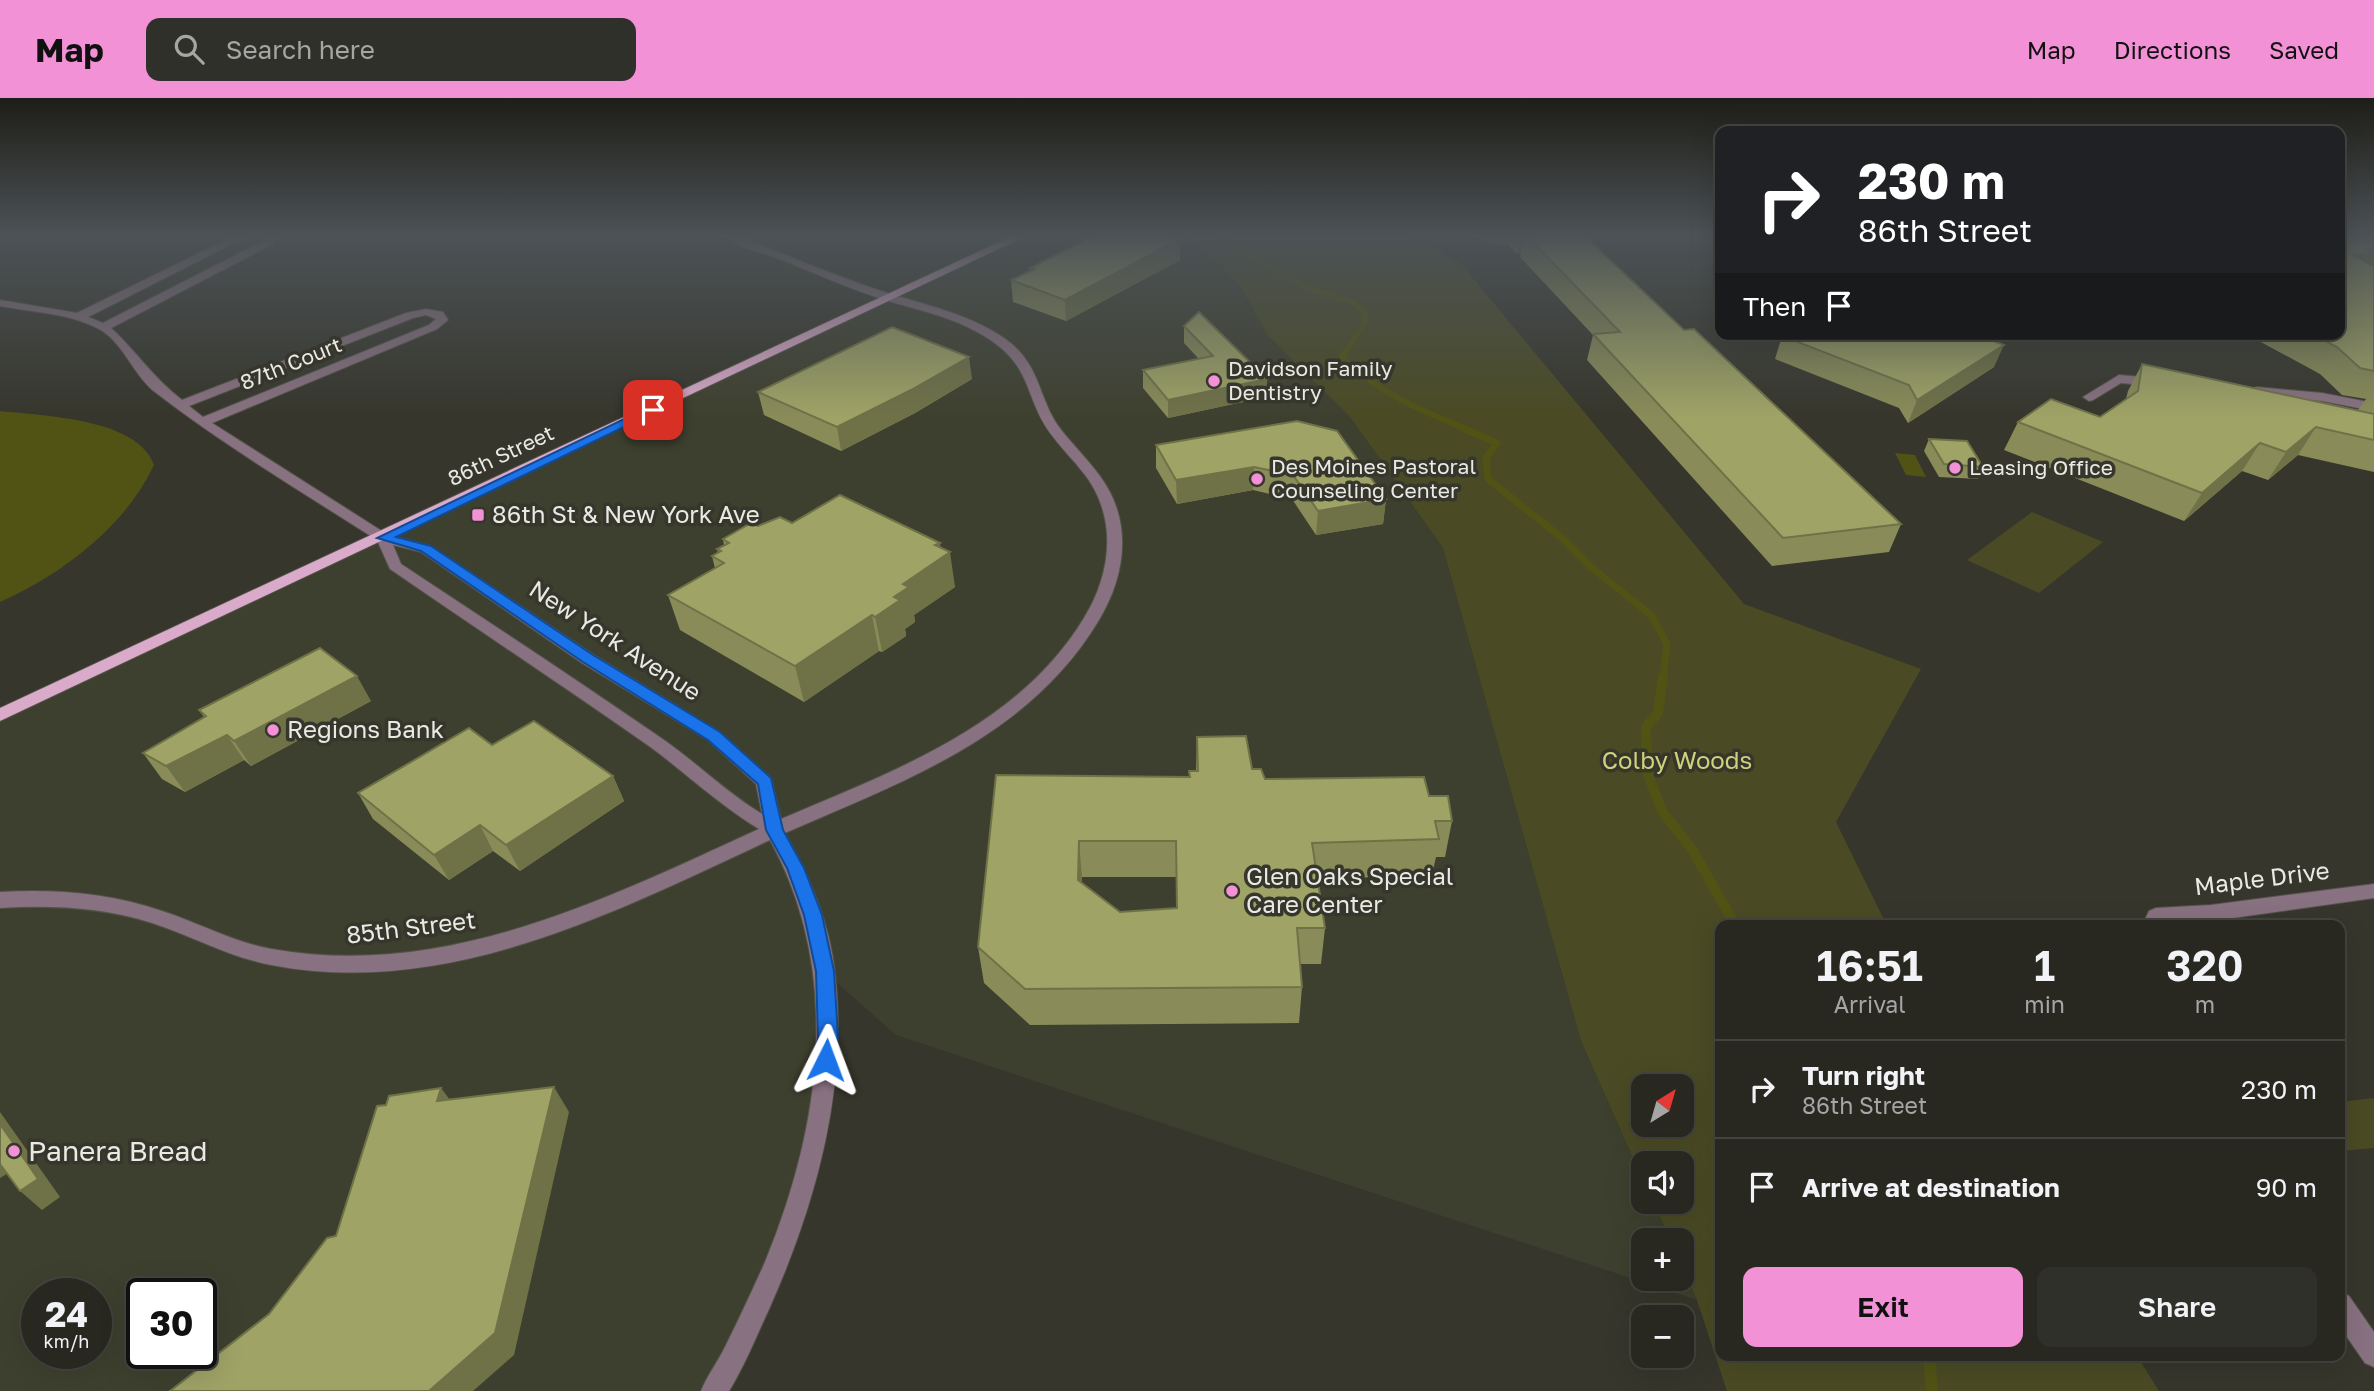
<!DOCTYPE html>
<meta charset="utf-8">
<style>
:root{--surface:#282821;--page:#30302a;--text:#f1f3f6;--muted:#a5a6a5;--line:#44443f;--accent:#f391d6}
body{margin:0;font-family:"Golos Text",sans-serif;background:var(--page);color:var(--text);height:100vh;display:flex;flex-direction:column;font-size:26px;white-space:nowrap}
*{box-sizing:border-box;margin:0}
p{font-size:23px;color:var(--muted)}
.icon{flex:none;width:38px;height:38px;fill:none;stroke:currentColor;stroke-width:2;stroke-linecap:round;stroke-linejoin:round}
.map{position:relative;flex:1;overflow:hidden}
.panel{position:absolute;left:1715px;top:822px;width:630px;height:441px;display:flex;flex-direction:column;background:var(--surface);border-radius:14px;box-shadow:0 7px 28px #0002,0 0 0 2px var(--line)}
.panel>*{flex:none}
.top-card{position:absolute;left:1715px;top:28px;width:630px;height:214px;border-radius:14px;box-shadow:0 7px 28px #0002,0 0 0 2px var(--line);background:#202124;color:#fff;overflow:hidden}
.needle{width:46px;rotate:37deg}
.fabs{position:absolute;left:1631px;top:976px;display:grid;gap:14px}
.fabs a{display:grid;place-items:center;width:63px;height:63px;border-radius:14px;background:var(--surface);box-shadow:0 7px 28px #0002,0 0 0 2px var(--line);font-size:35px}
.speed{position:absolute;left:21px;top:1180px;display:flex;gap:14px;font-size:35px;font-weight:700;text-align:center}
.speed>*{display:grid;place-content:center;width:91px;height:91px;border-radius:50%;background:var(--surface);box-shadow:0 7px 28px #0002,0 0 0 2px var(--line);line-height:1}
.speed small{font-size:18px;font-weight:400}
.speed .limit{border:4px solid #111;border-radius:10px;background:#fff;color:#111}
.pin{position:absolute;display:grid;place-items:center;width:60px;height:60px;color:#fff;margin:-30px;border-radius:14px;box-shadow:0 4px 10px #0006}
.me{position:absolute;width:77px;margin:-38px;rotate:3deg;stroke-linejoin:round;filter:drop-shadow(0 0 5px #0008)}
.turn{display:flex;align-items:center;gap:24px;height:147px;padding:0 28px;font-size:32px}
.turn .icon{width:91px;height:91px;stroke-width:2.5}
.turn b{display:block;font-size:49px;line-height:60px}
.then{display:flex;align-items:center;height:66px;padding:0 28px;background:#0003;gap:14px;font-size:26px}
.eta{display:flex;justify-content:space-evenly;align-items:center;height:119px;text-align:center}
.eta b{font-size:42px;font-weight:600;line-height:49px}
.cta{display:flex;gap:14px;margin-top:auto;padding:14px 28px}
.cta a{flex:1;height:80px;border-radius:14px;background:var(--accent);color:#111;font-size:28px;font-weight:600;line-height:80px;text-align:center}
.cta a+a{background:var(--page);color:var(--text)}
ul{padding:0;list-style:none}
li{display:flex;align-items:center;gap:21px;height:98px;padding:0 28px;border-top:2px solid var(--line)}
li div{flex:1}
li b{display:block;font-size:26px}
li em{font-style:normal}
header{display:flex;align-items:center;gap:42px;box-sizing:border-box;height:98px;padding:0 35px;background:var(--accent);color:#111}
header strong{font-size:33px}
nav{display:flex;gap:38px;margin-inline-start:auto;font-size:24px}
.search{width:490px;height:63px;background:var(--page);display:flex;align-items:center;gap:18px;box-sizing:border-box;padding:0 24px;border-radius:14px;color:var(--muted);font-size:26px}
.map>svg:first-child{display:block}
</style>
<header>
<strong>Map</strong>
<div class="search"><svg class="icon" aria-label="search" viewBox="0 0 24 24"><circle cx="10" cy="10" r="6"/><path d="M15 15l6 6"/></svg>Search here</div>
<nav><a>Map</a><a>Directions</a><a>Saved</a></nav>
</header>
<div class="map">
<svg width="2374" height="1293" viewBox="0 0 2374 1293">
<rect width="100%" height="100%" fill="#36362c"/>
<g fill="#3e402f" fill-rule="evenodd">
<path d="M 964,138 L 1187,138 L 1219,165 L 1242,191 L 1267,237 L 1350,319 L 1443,450 L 1581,943 L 1643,1082 L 1643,1104 L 1653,1104 L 1671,1143 L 1643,1143 L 1643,1181 L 1682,1181 L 1682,1168 L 1697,1202 L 896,937 L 825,874 L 805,1084 L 714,1293 L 0,1293 L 0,621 L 997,149 ZM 37,1195 L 96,1195 L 96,1255 L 37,1255 ZM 142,1195 L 201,1195 L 201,1255 L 142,1255 Z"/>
<polygon points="1672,138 1720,138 1720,158"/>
</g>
<g fill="#4a4b24" fill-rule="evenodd">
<path d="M 1187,138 L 1412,138 L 1461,166 L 1744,506 L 1921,571 L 1836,724 L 1887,828 L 1720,828 L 1720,1258 L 2137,1258 L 2159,1293 L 1727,1293 L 1697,1202 L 1682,1168 L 1682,1143 L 1671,1143 L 1653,1104 L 1682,1104 L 1682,1066 L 1643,1066 L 1643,1082 L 1581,943 L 1443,450 L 1350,319 L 1267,237 L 1242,191 L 1219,165 ZM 1643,989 L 1682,989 L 1682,1027 L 1643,1027 Z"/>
<polygon points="2032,414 2103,444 2039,495 1967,462"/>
<polygon points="2374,1000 2374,1050 2340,1053 2340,1004"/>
</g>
<g fill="#515315">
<path d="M 0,313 C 43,318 138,320 154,367 C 125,429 61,477 0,504 Z"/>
<polygon points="1895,355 1915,357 1926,379 1906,377"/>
</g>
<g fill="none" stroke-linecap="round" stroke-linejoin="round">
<path stroke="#515315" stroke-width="6" d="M 1219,138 L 1234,152 L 1266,166 L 1304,189 L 1352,204 L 1365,213 L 1365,224 L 1342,259 C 1377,295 1425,314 1471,333"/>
<polyline stroke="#515315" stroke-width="7" points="1467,332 1497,345 1486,360 1488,381 1562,440 1591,469 1651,517 1667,546 1663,580"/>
<polyline stroke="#515315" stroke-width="10" points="1663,579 1658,615 1646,629 1647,674 1662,713 1693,753 1736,828"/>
<polyline stroke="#515315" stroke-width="12" points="1929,1258 1932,1293"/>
<defs>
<g id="minor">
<path d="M 234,138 L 248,138 L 88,219 L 103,225 L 265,142 L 263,138 L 276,138 L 273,146 L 111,230 C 137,254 154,281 182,302 L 406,215 L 426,211 L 443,214 L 448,222 L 437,231 L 212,325 L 388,437 L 431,448 L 594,557 L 720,634 L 771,680 L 781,721 C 893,673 1018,629 1084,520 C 1105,486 1115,443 1100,404 C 1091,378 1070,361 1054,340 C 1022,300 1036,269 984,238 C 954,219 918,212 885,202 C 849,191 813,174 777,160 C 760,154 738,149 723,138 L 738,138 C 787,157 837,179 887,195 C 926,207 969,216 1004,240 C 1043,267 1037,302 1062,333 C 1082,358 1107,379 1117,411 C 1129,449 1119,489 1099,522 C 1029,639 904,683 785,735 C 809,778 830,825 835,875 C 848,991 816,1106 769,1211 C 756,1239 745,1267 729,1293 L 701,1293 C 707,1278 717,1265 724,1251 C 738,1223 752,1193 765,1164 C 821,1028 843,876 770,742 C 616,814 447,901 271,867 C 229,859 192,838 152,825 C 102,809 51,807 0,810 L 0,794 C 55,791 110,795 162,813 C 199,825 233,844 272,851 C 445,882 606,801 759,731 C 719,707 686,675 649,648 C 563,588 476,530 390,471 L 377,442 C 302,394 225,348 155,294 C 133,277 124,245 99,231 C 70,215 31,214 0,208 L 0,202 L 77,215 ZM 426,217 L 436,221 L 429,227 L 203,319 L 189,308 L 413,220 ZM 393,447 L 421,454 L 582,565 L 708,642 L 756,686 L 762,716 C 726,694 697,665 664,642 C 577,582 489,524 401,466 Z"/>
<polygon points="2119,277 2155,280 2161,284 2155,288 2121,285 2093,302 2089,303 2083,299"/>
<polygon points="2256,289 2322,295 2374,305 2374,313 2322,303 2252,296 2250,293"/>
<polygon points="2374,786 2374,800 2211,823 2142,828 2149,813 2156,810 2211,807"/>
<polygon points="2340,1194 2349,1198 2374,1234 2374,1269 2365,1265 2340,1229"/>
</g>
<polygon id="major" points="1012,138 1026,138 0,623 0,610"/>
</defs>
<use href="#minor" stroke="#535349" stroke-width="2"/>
<use href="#major" stroke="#535349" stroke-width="2"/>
<use href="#minor" fill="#887180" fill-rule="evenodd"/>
<use href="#major" fill="#daaaca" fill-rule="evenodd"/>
</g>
<g fill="#898c58" fill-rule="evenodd">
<polygon points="1477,138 1585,138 1684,232 1901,426 1889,454 1772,468 1587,262 1593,237 1520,159 1521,154 1517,156 1507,145 1500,148"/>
<polygon points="2374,138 2374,374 2298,357 2268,382 2242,373 2184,423 2004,352 2018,324 2100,319 2126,301 2128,293 2142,266 2358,312 2366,301 2342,297 2320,276 2246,236 2340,236"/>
<polygon points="1180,162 1066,223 1013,204 1011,182 1030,174 1030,170"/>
<polygon points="1184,228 1267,281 1266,299 1168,320 1143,290 1143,272 1199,261 1184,245"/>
<polygon points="1782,238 1994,269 1908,325 1899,310 1775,261"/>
<polygon points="972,281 915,315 841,353 764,317 758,294"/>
<polygon points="1297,323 1386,401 1383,426 1316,437 1292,401 1253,392 1177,406 1156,370 1156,347"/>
<polygon points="1929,341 1983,369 1978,381 1939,379 1924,353"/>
<polygon points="792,425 940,445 940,450 955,489 914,517 915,524 905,531 906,538 882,554 879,553 804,604 680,532 668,497 715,470 712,458 718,455 717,451 724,447 723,441 758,428"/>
<polygon points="371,603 251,668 244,662 185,694 162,681 143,655 204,619 199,612"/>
<path d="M 1197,639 L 1252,671 L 1265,681 L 1429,698 L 1452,723 L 1445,759 L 1436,759 L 1432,777 L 1318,781 L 1325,830 L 1321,866 L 1300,866 L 1302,889 L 1299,925 L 1030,927 L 984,885 L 978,849 L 996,677 L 1189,679 L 1189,673 L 1196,673 ZM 1082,779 L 1176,779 L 1177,810 L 1120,814 L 1082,785 Z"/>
<polygon points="492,647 613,678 624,703 520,773 493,753 449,782 373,721 358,695"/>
</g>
<g fill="#6f7247">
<polygon points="1502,138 1508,138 1507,145 1500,148"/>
<polygon points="1520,138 1524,138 1521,154 1517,156"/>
<polygon points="1180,141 1180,162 1066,223 1065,202"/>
<polygon points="2374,150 2374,173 2353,157 2367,151"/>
<polygon points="2004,247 1994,269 1908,325 1917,302"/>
<polygon points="969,259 972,281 915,315 841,353 837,329"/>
<polygon points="1267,281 1266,299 1168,320 1168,302"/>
<polygon points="2316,329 2298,357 2268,382 2286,354"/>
<polygon points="2260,345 2242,373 2184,423 2202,395"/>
<polygon points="1254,369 1253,392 1177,406 1176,382"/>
<polygon points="1386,401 1383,426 1316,437 1318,413"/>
<polygon points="940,445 942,460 950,454 955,489 914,517 915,524 905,531 906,538 882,554 875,519 894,499 903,486 935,447"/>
<polygon points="872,517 879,553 804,604 795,568"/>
<polygon points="357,578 371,603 251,668 234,643"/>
<polygon points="227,637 244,662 185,694 166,668"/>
<polygon points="613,678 624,703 520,773 506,747"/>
<polygon points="480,727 493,753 449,782 434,757"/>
<polygon points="1079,743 1082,779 1082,818 1078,782"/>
<polygon points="554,989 569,1014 514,1257 473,1293 429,1293"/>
<polygon points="441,990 459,1014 437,1003"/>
<polygon points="0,1014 60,1099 42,1112 20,1093 0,1026"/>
<polygon points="0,1061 13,1072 0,1080"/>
</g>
<g fill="#9fa366" stroke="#6f7247" stroke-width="2" fill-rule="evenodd">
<polygon points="1093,138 1171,138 1180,141 1065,202 1011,182 1035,171 1030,170"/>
<polygon points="1527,138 1585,138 1684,232 1694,231 1901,426 1783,440 1593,236 1620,234"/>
<polygon points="2340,138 2374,138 2374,150 2367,151 2374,154 2374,155 2353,157 2374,168 2374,273 2360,270 2337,249 2312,236 2340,236"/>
<polygon points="1199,214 1267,281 1168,302 1143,272 1213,258 1184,228"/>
<polygon points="892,229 969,259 911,292 837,329 758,294"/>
<polygon points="1786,236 1976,236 2004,247 1917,302 1909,287 1782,238"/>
<polygon points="2142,266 2374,316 2374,342 2316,329 2286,354 2260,345 2202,395 2018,324 2051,301 2100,319 2138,293"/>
<polygon points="1297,323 1337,333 1386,401 1318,413 1293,377 1254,369 1176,382 1156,347"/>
<polygon points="1929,341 1967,343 1983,369 1944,366"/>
<polygon points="840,397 940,445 935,447 950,454 903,486 909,489 894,499 900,502 875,519 872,517 795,568 668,497 724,465 712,458 721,453 717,451 729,445 723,441 751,425 758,428 780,419 792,425"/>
<polygon points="320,550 357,578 234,643 227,637 166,668 143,655 206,618 199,612"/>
<polygon points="534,623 613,678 506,747 480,727 434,757 358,695 469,630 492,647"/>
<path d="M 1246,638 L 1252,671 L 1261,671 L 1265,681 L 1424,679 L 1429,698 L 1448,698 L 1452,723 L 1435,723 L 1439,741 L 1312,745 L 1325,830 L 1297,830 L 1302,889 L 1025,891 L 978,849 L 996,677 L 1190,679 L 1189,673 L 1198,673 L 1197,639 ZM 1079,743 L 1176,743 L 1177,810 L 1120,814 L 1078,782 Z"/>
<polygon points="554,989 495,1235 429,1293 170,1293 269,1216 327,1140 336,1138 377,1008 386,1007 389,998 441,990 437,1003"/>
<polygon points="0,1026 38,1081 20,1093 0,1066"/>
</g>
<linearGradient id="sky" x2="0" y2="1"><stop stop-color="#1e1e18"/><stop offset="0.43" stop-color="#4c5256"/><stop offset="1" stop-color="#4c5256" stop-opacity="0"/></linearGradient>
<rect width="2374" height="319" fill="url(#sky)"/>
<polygon fill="#1a73e8" stroke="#114b97" stroke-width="2" points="649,309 659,312 396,439 431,448 593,557 720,634 771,680 783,732 804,770 822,817 834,873 838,939 833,969 826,971 819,969 816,962 818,939 816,873 804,817 787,770 766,732 758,686 708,642 583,564 421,453 377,440"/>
<g fill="#f391d6" stroke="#36362c" stroke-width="2.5">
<circle cx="1214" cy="283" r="7"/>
<circle cx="1955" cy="370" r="7"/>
<circle cx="1257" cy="381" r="7"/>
<rect x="471" y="410" width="14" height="14" rx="3.5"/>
<circle cx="273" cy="632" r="7"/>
<circle cx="1232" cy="793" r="7"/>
<circle cx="14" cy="1053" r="7"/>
</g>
<g text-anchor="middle" stroke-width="7" stroke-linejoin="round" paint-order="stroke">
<g font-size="21" fill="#e9eae3" stroke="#36362c">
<text transform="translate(291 266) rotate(-22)" y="7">87th Court</text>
<text transform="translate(501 358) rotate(-25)" y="7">86th Street</text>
</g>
<g font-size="21" fill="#e9eae3" stroke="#36362c" text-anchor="start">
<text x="1228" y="278">Davidson Family<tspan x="1228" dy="24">Dentistry</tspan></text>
<text x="1271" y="376">Des Moines Pastoral<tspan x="1271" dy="24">Counseling Center</tspan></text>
<text x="1969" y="377">Leasing Office</text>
</g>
<g font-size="24" fill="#e9eae3" stroke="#36362c" text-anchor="start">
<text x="492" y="425">86th St &amp; New York Ave</text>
<text x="287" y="640">Regions Bank</text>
<text x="1246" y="787">Glen Oaks Special<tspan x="1246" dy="28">Care Center</tspan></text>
</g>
<g font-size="24" fill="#e9eae3" stroke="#36362c">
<text transform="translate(615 543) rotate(33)" y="8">New York Avenue</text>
<text transform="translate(2262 781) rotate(-7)" y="8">Maple Drive</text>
<text transform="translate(411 830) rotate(-7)" y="8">85th Street</text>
</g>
<g font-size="24" fill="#ced27a" stroke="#36362c">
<text x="1677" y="671">Colby Woods</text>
</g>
<g font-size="28" fill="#e9eae3" stroke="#36362c" text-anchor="start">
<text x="28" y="1063">Panera Bread</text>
</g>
</g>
</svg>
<div class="fabs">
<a><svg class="needle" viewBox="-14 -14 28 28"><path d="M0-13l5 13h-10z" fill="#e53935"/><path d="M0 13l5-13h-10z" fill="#a5a6a5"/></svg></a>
<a><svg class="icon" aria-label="sound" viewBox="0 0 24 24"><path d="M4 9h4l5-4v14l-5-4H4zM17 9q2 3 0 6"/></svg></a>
<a>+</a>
<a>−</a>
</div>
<div class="speed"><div>24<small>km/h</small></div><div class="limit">30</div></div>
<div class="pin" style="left:653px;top:312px;background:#d93025"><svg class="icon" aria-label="arrive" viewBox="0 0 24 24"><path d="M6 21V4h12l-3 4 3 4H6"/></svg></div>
<svg class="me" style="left:826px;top:962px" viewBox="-20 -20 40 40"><path d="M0-17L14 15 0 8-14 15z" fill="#1a73e8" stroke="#fff" stroke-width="4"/></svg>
<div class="top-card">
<div class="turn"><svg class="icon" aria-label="right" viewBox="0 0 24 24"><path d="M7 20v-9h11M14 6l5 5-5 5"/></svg><div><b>230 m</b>86th Street</div></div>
<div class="then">Then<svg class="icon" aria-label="arrive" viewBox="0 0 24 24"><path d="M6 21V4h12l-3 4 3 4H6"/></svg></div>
</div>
<section class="panel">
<div class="eta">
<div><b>16:51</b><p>Arrival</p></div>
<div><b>1</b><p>min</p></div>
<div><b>320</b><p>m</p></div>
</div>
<ul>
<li><svg class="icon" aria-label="right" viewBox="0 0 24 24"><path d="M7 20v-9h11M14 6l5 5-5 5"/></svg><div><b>Turn right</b><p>86th Street</p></div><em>230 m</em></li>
<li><svg class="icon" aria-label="arrive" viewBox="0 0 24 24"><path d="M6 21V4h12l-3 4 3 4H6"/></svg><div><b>Arrive at destination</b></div><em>90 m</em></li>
</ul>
<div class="cta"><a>Exit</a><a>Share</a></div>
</section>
</div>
